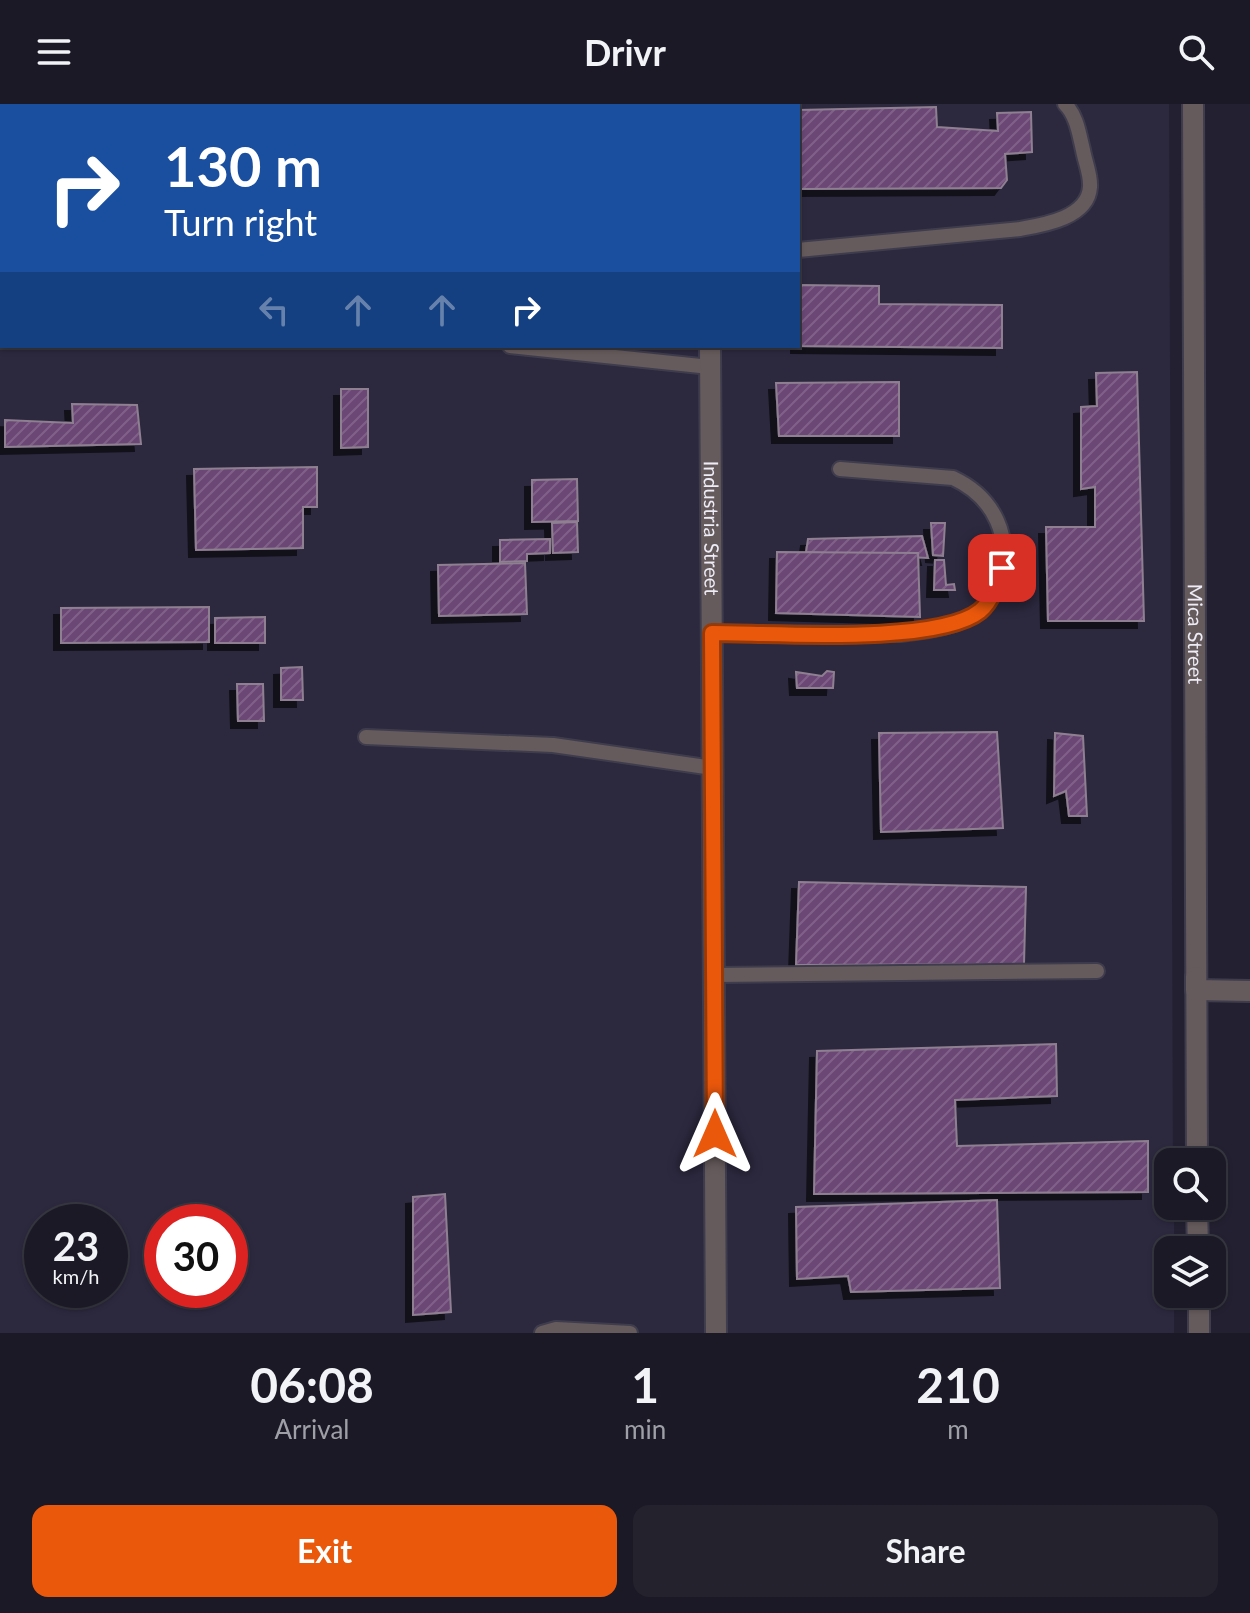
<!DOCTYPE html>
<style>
:root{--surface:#1a1925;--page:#23222d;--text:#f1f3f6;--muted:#9fa0a7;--line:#383842;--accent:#ea580c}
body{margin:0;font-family:Lato,sans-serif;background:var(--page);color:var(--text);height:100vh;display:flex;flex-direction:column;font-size:30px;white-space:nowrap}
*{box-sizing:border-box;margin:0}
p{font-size:26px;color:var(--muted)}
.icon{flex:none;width:44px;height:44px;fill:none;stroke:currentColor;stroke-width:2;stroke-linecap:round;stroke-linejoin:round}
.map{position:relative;height:1229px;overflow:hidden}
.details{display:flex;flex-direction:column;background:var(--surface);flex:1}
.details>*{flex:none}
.top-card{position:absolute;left:0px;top:0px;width:800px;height:244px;box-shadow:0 2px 6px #0004,0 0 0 2px var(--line);background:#1a4fa0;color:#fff;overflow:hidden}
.buttons{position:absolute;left:1154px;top:1044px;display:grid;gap:16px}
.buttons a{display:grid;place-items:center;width:72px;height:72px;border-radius:16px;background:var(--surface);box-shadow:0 2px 6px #0004,0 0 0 2px var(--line);font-size:40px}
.speed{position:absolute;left:24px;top:1100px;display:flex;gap:16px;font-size:40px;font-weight:700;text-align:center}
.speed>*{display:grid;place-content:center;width:104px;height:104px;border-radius:50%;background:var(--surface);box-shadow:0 2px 6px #0004,0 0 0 2px var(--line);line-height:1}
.speed small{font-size:20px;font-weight:400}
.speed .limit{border:12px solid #d22;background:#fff;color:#111}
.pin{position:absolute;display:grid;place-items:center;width:68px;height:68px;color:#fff;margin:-34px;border-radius:16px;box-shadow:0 4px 12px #0006}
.me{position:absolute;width:88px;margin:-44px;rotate:0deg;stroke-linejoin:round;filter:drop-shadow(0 0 6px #0008)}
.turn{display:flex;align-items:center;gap:28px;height:168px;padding:0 32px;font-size:36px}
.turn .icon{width:104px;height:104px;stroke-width:2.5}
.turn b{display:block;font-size:56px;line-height:68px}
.lanes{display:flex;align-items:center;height:76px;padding:0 32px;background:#0003;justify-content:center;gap:40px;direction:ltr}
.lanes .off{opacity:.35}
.eta{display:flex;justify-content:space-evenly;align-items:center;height:136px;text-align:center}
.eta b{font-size:48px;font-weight:700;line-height:56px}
.button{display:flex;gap:16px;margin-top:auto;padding:16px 32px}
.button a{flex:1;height:92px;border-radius:16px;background:var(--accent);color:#fff;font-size:32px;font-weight:700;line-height:92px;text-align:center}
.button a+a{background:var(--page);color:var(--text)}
header{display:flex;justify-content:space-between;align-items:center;height:104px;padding:0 32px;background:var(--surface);font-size:36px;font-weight:700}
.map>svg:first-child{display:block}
</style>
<header><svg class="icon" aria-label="menu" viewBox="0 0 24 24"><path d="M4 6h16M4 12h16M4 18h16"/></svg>Drivr<svg class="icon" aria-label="search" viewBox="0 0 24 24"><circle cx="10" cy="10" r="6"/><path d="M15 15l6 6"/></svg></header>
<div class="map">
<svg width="1250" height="1229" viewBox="0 0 1250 1229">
<defs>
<pattern id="building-hatch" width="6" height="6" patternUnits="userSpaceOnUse" patternTransform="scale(2)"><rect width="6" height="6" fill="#6b4675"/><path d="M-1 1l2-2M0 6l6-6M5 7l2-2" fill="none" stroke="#806189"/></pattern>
<filter id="shadow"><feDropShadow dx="-7" dy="7" stdDeviation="0" flood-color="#0009"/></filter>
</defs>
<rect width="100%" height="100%" fill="#232131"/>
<path fill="#2c283e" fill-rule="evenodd" d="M 0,0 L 1169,0 L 1173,1058 L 1168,1058 L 1168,1102 L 1174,1102 L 1174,1146 L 1168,1146 L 1168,1190 L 1174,1190 L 1174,1229 L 0,1229 ZM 2,2 L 798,2 L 798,242 L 2,242 ZM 42,1118 L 110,1118 L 110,1186 L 42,1186 ZM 162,1118 L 230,1118 L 230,1186 L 162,1186 Z"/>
<g fill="url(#building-hatch)" stroke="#8e8091" stroke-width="2" filter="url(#shadow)">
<polygon points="0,0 244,0 244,2 2,2 0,198"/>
<polygon points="936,3 937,23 998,27 997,9 1031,8 1032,48 1005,50 1007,76 1001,84 798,85 798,6"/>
<polygon points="798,181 879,182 879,200 1002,201 1002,244 798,242"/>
<polygon points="1137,268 1144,517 1048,517 1046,423 1095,423 1095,383 1081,385 1081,303 1097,302 1096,269"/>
<polygon points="899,278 899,332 779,332 776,279"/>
<polygon points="341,285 368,285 368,343 341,344"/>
<polygon points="72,300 137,301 141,340 5,343 5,316 73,319"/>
<polygon points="317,363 317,403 303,403 303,444 196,446 194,365"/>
<polygon points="577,375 578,417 532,418 532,376"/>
<polygon points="577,418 578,448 553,449 552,419"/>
<polygon points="931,419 945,419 943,452 933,451"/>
<polygon points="922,432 928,454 806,448 808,435"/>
<polygon points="550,435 550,449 527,450 527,457 500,458 500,436"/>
<polygon points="777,448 918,449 920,513 776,509"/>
<polygon points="935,456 944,456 946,481 954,480 955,486 934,486"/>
<polygon points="525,459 527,510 439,512 438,461"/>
<polygon points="209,503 209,538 61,539 61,504"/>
<polygon points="265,513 265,539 215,539 215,514"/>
<polygon points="302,563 303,596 281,596 281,564"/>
<polygon points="827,567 834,568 833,584 797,584 796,568 822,572"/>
<polygon points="237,580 263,580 264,617 238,617"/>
<polygon points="997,628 1003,724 881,728 879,629"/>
<polygon points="1055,629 1083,632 1087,712 1069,712 1066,687 1054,692"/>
<polygon points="799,778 1026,783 1024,860 796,861"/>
<polygon points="1056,940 1057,992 955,996 957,1042 1148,1037 1148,1088 814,1090 817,947"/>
<polygon points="445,1090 451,1208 413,1211 413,1093"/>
<polygon points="997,1096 1000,1184 851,1188 848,1172 797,1175 796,1103"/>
</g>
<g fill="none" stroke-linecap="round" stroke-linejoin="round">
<defs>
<g id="service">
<path d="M 798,146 L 1020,125 C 1043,121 1088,114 1090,83 C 1091,71 1085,58 1083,46 C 1079,30 1077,12 1065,0"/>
<polyline points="510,242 710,263"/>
<path d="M 712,529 L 900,530 C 926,527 956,524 978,508 C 988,501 994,488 998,477 C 1014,434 994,393 953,374 L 840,365"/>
<polyline points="366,633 553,641 713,664"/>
<polyline points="714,871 1097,867"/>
<polyline points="542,1229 556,1225 630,1229"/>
</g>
<g id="minor">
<polyline points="705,0 705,2"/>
<path id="s1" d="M 1193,0 L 1197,1058"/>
<path id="s2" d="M 710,242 L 716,1229"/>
<polyline points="1196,873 1196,886 1250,887"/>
<polyline points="1197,1102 1198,1146"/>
<polyline points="1199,1190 1199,1229"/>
</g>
</defs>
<use href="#service" stroke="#3f3d4d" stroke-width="18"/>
<use href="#minor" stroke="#3f3d4d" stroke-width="24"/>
<use href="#service" stroke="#665b5c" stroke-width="14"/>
<use href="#minor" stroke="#665b5c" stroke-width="20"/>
</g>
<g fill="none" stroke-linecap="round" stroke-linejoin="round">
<defs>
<path id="route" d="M 715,1030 L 712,529 C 770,529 938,541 980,507 C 992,497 998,478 1002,464"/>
</defs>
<use href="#route" stroke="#983908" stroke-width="20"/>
<use href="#route" stroke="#ea580c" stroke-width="14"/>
</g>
<g text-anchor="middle" stroke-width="6" stroke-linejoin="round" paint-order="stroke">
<g font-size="20" fill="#edecf7" stroke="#1a1727">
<text dy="7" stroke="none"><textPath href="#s2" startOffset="182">Industria Street</textPath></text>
<text dy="7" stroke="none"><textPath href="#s1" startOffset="530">Mica Street</textPath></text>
</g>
</g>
</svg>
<div class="buttons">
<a><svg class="icon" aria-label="search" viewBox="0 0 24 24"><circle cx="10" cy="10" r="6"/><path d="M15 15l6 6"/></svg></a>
<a><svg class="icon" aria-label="layers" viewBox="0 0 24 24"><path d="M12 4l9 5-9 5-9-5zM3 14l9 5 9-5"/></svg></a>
</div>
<div class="speed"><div>23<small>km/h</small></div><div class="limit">30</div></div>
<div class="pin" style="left:1002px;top:464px;background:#d93025"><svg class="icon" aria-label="arrive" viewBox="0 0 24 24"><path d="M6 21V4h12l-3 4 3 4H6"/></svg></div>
<svg class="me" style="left:715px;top:1030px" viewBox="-20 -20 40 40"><path d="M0-17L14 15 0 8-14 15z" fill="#ea580c" stroke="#fff" stroke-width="4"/></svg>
<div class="top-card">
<div class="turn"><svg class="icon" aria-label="right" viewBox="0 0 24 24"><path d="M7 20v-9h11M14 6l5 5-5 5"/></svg><div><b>130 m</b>Turn right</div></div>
<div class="lanes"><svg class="icon off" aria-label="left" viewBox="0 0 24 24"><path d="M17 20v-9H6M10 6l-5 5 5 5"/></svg><svg class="icon off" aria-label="ahead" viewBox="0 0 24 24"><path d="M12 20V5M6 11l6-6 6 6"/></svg><svg class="icon off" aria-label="ahead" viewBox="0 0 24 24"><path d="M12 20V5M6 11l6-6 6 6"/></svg><svg class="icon" aria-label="right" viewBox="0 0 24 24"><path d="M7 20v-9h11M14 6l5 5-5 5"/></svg></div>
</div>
</div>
<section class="details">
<div class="eta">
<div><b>06:08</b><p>Arrival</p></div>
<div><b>1</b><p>min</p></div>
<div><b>210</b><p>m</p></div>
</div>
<div class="button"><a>Exit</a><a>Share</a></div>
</section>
